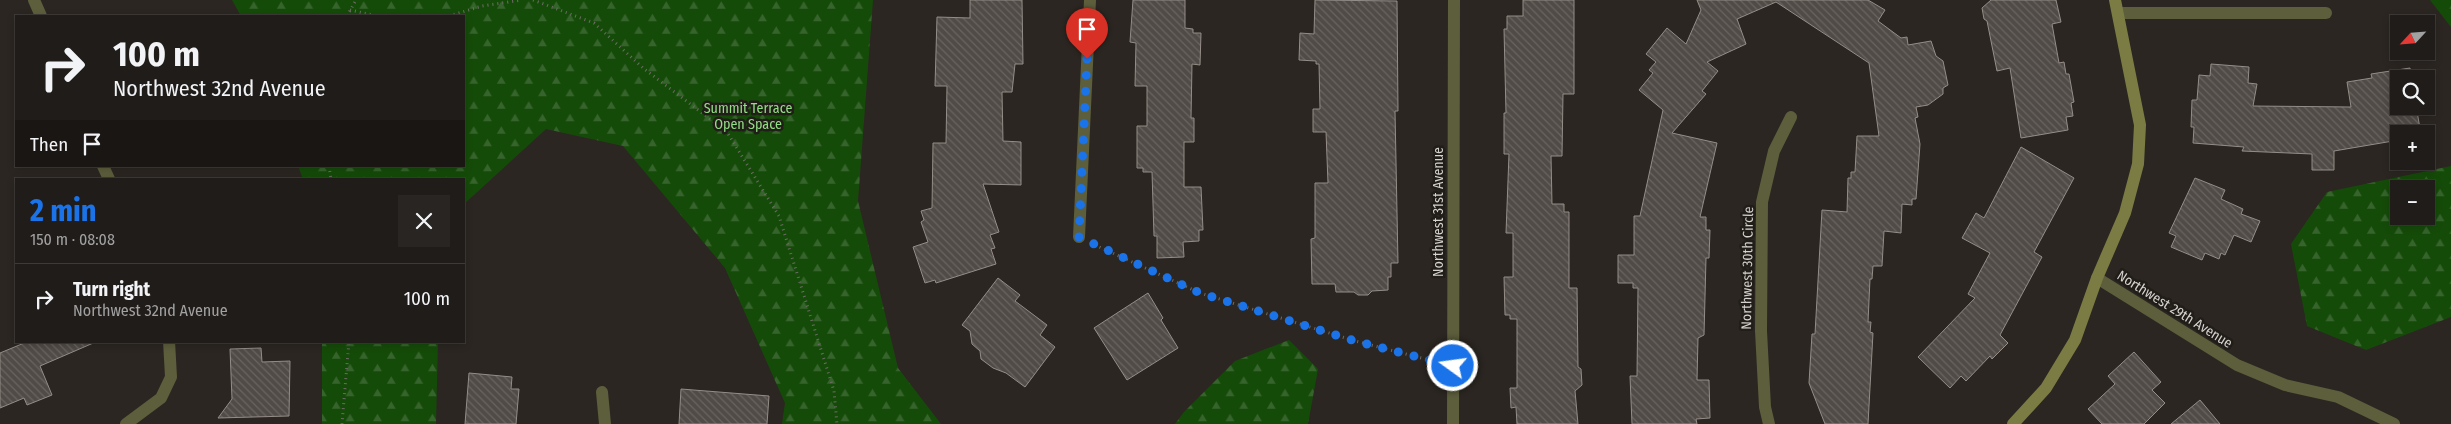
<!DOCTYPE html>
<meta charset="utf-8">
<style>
:root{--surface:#201c19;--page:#282522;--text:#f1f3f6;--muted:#a2a1a2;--line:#3d3a38;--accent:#1a73e8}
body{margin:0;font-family:"Fira Sans Condensed",sans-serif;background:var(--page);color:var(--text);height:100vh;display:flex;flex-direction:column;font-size:19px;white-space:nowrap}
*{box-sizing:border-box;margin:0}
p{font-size:16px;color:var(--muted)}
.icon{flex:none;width:28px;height:28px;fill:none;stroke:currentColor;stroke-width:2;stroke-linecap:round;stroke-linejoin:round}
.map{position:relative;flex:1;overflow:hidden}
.panel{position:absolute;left:15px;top:178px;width:450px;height:165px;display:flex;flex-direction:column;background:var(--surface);border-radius:0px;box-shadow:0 2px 8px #0003,0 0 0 1px var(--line)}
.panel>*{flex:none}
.banner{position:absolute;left:15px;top:15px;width:450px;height:152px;border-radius:0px;box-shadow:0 2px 8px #0003,0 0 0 1px var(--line);background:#201c19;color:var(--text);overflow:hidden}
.needle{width:32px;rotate:244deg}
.tools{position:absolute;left:2390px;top:15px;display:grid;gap:10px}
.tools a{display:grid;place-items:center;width:45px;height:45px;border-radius:0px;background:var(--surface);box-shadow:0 2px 8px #0003,0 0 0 1px var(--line);font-size:25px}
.pin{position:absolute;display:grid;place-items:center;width:42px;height:42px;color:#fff;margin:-51px -21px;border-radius:50% 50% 50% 0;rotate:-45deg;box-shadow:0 0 5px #0007}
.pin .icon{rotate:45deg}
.me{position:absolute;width:55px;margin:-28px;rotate:284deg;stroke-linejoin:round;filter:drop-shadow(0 0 4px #0008)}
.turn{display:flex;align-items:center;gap:18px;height:105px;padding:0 15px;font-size:22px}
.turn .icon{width:65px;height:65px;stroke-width:2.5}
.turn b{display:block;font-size:35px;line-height:42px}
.then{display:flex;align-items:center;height:48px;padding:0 15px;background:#0003;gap:10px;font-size:19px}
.round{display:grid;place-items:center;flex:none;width:52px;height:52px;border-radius:0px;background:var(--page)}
.summary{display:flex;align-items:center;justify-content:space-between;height:85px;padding:0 15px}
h1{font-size:30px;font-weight:700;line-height:38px;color:var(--accent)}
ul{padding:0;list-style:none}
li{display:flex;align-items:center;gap:15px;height:70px;padding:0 15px;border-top:1px solid var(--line)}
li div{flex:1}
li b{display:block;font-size:19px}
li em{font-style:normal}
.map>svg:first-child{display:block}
</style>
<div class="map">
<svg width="2451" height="424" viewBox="0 0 2451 424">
<defs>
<pattern id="forest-firs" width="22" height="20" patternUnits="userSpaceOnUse" patternTransform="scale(1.25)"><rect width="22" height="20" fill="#154b09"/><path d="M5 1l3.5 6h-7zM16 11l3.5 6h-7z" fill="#36642c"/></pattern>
<pattern id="building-back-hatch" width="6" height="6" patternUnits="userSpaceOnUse" patternTransform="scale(1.25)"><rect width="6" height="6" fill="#514b47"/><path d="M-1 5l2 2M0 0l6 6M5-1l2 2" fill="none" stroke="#696460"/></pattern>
</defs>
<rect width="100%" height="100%" fill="#2b2621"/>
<g fill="url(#forest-firs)" fill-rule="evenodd">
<polygon points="232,0 873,0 858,201 898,368 941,424 782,424 785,403 725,268 623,146 546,129 464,204 464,179 303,179 298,166 464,166 464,16 241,16"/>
<polygon points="2430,0 2451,0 2451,27"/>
<path d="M 2451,166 L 2451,317 L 2366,350 L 2307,326 L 2291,244 L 2327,192 ZM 2399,189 L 2426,189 L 2426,216 L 2399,216 Z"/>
<polygon points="1289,340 1318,369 1308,424 1175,424 1184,412 1235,361"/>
<polygon points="322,341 438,341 436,424 322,424"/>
</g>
<g fill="url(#building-back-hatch)" stroke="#948d88">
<polygon points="970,0 1022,0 1023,64 1015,64 1012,92 1002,92 1003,141 1021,142 1021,185 983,184 999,232 990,235 995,248 991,249 996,264 936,283 935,280 925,283 913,247 928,242 921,222 924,220 921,211 932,208 933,143 946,143 947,86 935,86 937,17 970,18"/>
<polygon points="1133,0 1185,0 1185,28 1193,29 1193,33 1201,33 1200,65 1192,64 1191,118 1194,118 1194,142 1184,142 1184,187 1201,187 1203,230 1199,230 1199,241 1183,242 1184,257 1157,258 1157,236 1154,236 1152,172 1143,172 1143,168 1137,168 1137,126 1147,126 1147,86 1135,86 1136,43 1130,42"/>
<polygon points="1315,0 1397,1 1398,111 1395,111 1398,263 1391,263 1391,277 1388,277 1388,290 1372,291 1368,295 1358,295 1354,292 1336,292 1335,284 1312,284 1311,239 1315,238 1315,183 1328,183 1326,132 1313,132 1313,109 1320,109 1319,64 1316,64 1316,61 1299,60 1300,33 1314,34"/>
<polygon points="1523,0 1574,0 1574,94 1563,94 1562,156 1551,156 1552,204 1564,204 1564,212 1569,212 1569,288 1577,288 1578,367 1581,369 1582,385 1575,391 1578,424 1517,424 1516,407 1511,408 1510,388 1517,388 1517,319 1510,319 1510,315 1505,315 1504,277 1513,277 1513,233 1506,233 1509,154 1504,154 1504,113 1506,113 1504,29 1507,29 1507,16 1523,16"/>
<polygon points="1697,0 1868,0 1885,10 1878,21 1901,38 1907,37 1908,45 1931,41 1936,56 1943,61 1948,85 1943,88 1943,94 1928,105 1916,107 1918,117 1915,118 1920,144 1916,199 1912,199 1912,205 1902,204 1901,233 1884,231 1882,266 1873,266 1872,279 1870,279 1868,322 1871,322 1870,332 1873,333 1868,424 1825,424 1809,383 1812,334 1815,334 1822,210 1847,212 1848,178 1851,178 1851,172 1855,172 1857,136 1879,136 1869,63 1776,2 1737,19 1746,44 1707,62 1718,71 1702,91 1706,94 1672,133 1717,143 1700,217 1706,217 1706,230 1710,230 1709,258 1706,258 1704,335 1698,338 1697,380 1709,380 1710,418 1696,419 1697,424 1632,424 1630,376 1637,376 1638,288 1633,288 1633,283 1618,283 1618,255 1634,255 1634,216 1640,216 1663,110 1639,90 1653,73 1649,70 1656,62 1646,54 1667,28 1686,44 1701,10"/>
<polygon points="1991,0 2056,0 2061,22 2052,24 2059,63 2064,62 2066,74 2069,74 2074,102 2071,103 2073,116 2066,117 2068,130 2021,138 2010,68 1997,71 1987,21 1984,19 1982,8"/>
<polygon points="2211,64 2249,67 2248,83 2257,84 2253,106 2351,107 2347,82 2372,78 2371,74 2410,68 2411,79 2399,79 2399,106 2416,106 2421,134 2399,134 2399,140 2334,151 2334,170 2312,170 2312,154 2242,151 2244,147 2193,143 2194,127 2191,127 2192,100 2197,100 2199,75 2210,76"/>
<polygon points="2021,147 2074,178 2034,252 2042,257 2000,335 2008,343 1992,359 1990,356 1966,381 1961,376 1950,388 1918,357 1975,298 1968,294 1990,253 1962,238 1976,213 1984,218"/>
<polygon points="2195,178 2225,190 2221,199 2243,209 2241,214 2260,221 2251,242 2234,235 2225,255 2221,253 2219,259 2205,253 2202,260 2171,247 2176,236 2169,233"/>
<polygon points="998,278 1020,295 1015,301 1047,325 1040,335 1055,347 1025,387 1006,373 993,368 981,359 980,351 972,344 970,331 962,325"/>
<polygon points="1148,293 1163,318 1161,320 1178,348 1127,380 1094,328"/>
<polygon points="29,341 98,341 40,366 52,395 27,405 24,398 0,408 0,353"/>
<polygon points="261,348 262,362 290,361 289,416 218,418 232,399 230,349"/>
<polygon points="2134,352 2161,382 2152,390 2165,403 2144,424 2102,424 2088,409 2115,384 2108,376"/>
<polygon points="469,373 512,377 511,389 519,389 516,424 465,424"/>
<polygon points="681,389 769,396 767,424 679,424"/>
<polygon points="2200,400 2220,424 2171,424"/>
</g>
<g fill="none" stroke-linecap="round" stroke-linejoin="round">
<g stroke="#6f6b66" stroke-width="3" stroke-dasharray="1 4" stroke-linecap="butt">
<polyline points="533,0 594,23 643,68 727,132 779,216 834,391 837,424"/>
<polyline points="350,10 377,16"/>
<polyline points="347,16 356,0"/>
<polyline points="449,16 482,6 522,0"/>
<polyline points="329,166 331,179"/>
<polyline points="1095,245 1200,293 1355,341 1433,361"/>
<polyline points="342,424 349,341"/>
</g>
<g stroke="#5c5e3c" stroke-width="12">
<polyline points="34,0 41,16"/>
<polyline points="2118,13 2326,13"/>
<polyline points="103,166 109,179"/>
<polyline points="1079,237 1090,0"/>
<polyline points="2097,278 2237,365 2285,385 2338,397 2394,424"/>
<polyline points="602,392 605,424"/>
<polyline points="126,424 161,398 171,377 169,341"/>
<polyline points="1453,424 1454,0"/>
<polyline points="1769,424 1765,407 1761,331 1762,202 1774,151 1791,117"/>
</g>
<polyline stroke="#7a7c44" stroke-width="12" points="2013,424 2046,388 2075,340 2097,278 2125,213 2138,164 2140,125 2115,0"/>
</g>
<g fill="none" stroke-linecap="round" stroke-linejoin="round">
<polyline stroke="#1a73e8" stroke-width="9" stroke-dasharray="0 16.2" points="1087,59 1079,237 1200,293 1355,341 1453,366"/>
</g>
<g text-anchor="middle" stroke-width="5" stroke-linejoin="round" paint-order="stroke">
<g font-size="14" fill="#92de84" stroke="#211d18">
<text x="748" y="113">Summit Terrace<tspan x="748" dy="16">Open Space</tspan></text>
</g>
<g font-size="14" fill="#d5d2cf" stroke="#211d18">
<text transform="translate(1438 212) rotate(-90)" y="5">Northwest 31st Avenue</text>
<text transform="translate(1747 268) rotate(-89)" y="5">Northwest 30th Circle</text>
<text transform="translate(2175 309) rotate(32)" y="5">Northwest 29th Avenue</text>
</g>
</g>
</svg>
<div class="tools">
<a><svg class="needle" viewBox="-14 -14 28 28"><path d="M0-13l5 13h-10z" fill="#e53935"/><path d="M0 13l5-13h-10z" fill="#a2a1a2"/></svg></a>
<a><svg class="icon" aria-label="search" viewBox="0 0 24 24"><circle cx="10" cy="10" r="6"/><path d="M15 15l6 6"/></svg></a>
<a>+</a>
<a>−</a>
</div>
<div class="pin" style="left:1087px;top:59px;background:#d93025"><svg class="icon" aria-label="arrive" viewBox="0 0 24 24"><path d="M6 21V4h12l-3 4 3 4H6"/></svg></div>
<svg class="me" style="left:1453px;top:366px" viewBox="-20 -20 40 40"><circle r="17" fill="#1a73e8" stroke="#fff" stroke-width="3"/><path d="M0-11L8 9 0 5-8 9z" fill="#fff"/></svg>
<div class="banner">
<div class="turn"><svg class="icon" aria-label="right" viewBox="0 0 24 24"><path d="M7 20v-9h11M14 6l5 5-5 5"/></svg><div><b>100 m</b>Northwest 32nd Avenue</div></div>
<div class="then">Then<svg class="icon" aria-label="arrive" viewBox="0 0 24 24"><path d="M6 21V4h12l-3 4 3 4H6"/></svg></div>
</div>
<section class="panel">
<div class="summary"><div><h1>2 min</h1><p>150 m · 08:08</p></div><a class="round"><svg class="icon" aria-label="close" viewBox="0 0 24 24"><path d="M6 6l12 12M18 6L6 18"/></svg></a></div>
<ul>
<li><svg class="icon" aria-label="right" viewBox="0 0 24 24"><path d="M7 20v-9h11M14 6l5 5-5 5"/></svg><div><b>Turn right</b><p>Northwest 32nd Avenue</p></div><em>100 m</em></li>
</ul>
</section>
</div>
